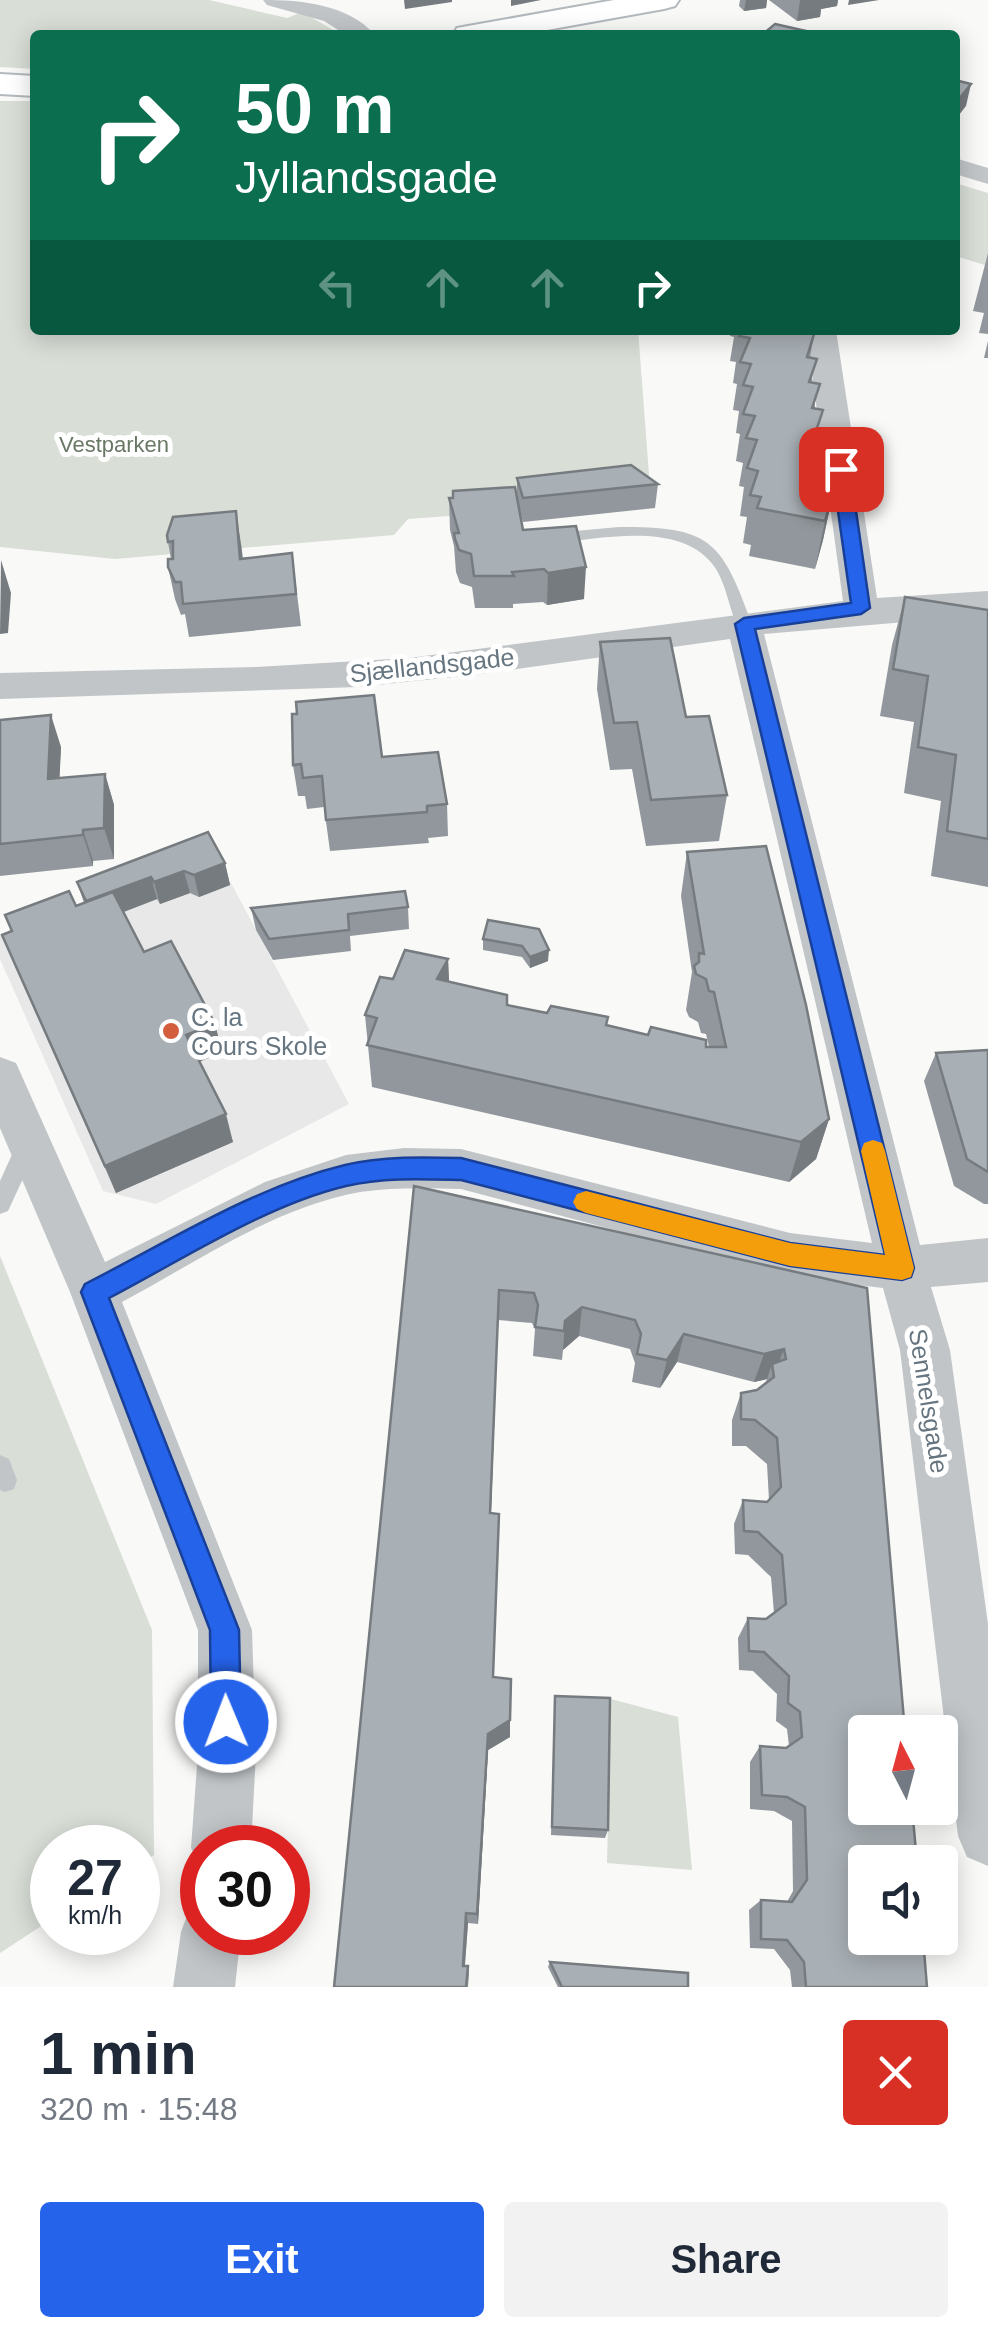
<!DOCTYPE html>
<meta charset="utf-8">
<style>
:root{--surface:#fff;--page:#f2f2f3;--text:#1f2937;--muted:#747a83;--accent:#2563eb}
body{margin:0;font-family:Arial,sans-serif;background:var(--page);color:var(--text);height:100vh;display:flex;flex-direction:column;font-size:38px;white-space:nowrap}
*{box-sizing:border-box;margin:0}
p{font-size:32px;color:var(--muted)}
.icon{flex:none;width:55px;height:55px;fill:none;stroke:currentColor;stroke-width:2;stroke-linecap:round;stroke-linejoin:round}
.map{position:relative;height:1987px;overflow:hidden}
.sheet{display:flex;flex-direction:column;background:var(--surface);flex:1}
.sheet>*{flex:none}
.banner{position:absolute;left:30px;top:30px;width:930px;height:305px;border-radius:10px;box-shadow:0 5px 25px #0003;background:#0b6e4f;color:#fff;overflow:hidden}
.needle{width:65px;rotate:354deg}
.buttons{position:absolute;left:848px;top:1715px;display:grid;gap:20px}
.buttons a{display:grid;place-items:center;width:110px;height:110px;border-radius:10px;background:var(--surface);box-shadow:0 5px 25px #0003;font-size:50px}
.speed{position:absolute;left:30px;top:1825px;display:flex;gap:20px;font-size:50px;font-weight:700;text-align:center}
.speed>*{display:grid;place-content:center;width:130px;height:130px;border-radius:50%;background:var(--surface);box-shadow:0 5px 25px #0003;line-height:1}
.speed small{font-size:25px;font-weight:400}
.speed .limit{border:15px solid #d22;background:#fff;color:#111}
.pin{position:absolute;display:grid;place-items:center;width:85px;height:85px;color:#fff;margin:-42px;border-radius:20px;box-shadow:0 5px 15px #0006}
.me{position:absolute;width:110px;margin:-55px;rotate:359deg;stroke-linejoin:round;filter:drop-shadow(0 0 8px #0008)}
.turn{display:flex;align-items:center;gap:35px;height:210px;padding:0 40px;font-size:45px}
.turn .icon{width:130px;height:130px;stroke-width:2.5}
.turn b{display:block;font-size:70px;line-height:85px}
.lanes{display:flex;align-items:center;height:95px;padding:0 40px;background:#0003;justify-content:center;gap:50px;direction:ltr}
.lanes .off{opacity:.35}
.round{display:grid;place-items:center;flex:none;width:105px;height:105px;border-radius:10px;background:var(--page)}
.summary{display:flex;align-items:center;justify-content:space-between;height:170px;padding:0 40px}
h1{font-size:60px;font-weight:700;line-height:75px}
.action{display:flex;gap:20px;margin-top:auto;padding:20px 40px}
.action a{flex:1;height:115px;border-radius:10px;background:var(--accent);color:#fff;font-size:40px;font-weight:700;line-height:115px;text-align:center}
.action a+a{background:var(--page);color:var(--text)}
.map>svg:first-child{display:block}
</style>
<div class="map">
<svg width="988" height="1987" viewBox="0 0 988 1987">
<rect width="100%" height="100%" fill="#f9f9f7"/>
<polygon fill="#e7e8e7" points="216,855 349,1104 156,1204 103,1191 0,959 0,936"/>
<g fill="#d9ded7">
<polygon points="0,0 209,0 287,18 302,12 342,35 35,35 35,69 0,67"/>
<polygon points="0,101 35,101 35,330 638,330 651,501 408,519 394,535 115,559 0,547"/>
<polygon points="955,183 988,193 988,266 955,256"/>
<polygon points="0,1256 152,1630 154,1855 138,1865 138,1848 52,1848 52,1919 0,1953"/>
<polygon points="611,1699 678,1717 692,1870 607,1863"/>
</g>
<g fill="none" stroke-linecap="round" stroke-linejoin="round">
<defs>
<g id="secondary">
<polygon points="614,0 679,0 675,6 664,9 519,35 453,35 457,28 468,26"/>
<polygon points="0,74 35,76 35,96 0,94"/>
</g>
</defs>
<use href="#secondary" stroke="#b3b9bd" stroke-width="4"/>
<g fill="#c1c5c8" fill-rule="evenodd">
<path d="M 619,527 C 712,526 722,542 752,624 L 750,628 L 738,628 C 729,609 727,587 716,569 C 684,519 601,539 553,543 L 545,538 L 553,533 Z"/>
<polygon points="28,1135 36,1137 39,1144 8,1211 0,1214 0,1181 20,1137"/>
<polygon points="0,1455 9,1459 17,1480 14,1489 5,1492 0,1490"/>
</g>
<g fill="#c1c5c8" fill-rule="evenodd">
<path d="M 263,0 C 301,0 348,4 375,35 L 346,35 L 324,21 L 267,5 Z"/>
<polygon points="955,158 988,168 988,184 955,174"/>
<path d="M 806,330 L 836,330 L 877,598 L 988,591 L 988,615 L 764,634 L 920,1245 L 988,1238 L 988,1282 L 931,1287 L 950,1350 L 988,1624 L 988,1866 L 967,1857 L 958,1836 L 900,1350 L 883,1288 L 790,1277 L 461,1189 C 428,1188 394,1187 360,1192 C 275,1207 197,1262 122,1302 L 252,1630 L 256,1752 L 251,1848 L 202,1848 L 202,1870 L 191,1848 L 198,1752 L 198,1630 L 70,1292 L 0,1128 L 0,1057 L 16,1063 L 105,1262 L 265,1182 L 346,1155 L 404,1148 L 461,1149 L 790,1233 L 872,1243 L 730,639 L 482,674 L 358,687 L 0,699 L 0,673 L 256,667 L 409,658 L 843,601 Z"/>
<polygon points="202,1905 202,1932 241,1932 235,1987 173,1987 181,1932 189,1910"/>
</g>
<use href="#secondary" fill="#fff" fill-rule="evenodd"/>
</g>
<g fill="#91979c">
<polygon points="740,0 767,0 766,8 744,11 739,6"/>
<polygon points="769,0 838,0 837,6 821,9 820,17 797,21"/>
<polygon points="988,253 988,334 979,333 984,313 973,311"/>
<polygon points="730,330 808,330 808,333 814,334 810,358 821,464 830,466 825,491 833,493 823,540 815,569 749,556 751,545 743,543 747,517 740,516 744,487 739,486 743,463 736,461 740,434 736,433 739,411 733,410 737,384 733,383 736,362 730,361 734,337 730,336"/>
<polygon points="988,341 988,358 984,358"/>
<polygon points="517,478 658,484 655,508 523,522 519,507 523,530 584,599 547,605 543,602 513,604 513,608 475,608 472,587 460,583 456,572 454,546 450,530 449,498 517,499"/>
<polygon points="168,542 241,544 243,558 292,553 301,626 189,637 185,614 181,615 175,599 168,567 171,559"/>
<polygon points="905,597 988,610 988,887 931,876 941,801 904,793 914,722 880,716 892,645"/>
<polygon points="600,642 686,717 727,795 719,841 646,846 632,769 610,770 597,689"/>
<polygon points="0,720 61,747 59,778 105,774 114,805 114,859 93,861 93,866 0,876"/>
<polygon points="382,757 447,804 448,836 428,838 429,843 330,851 324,807 307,809 305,796 298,796 293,765"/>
<polygon points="687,852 829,1119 816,1159 789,1182 372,1087 365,1015 393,979 448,959 449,982 507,1005 709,1047 706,1034 701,1033 698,1022 689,1017 686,1010 692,972 681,896"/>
<polygon points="225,863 230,885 199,897 190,893 160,904 157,899 124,912 144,952 215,1024 222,1052 199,1062 233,1142 116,1193 2,935 84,903 77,882"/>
<polygon points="408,907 409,929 350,936 351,951 273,960 256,930 251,908"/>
<polygon points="488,920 548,961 530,968 522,957 483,950 483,939"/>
<polygon points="988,1050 988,1204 984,1204 954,1186 924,1081 936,1053"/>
<polygon points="414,1186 867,1288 927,1987 792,1987 790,1970 774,1949 750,1948 749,1910 761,1900 787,1902 793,1891 792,1821 774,1811 750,1809 750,1762 760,1746 786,1748 789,1746 787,1729 776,1721 777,1694 753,1671 739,1670 738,1638 748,1618 766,1619 774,1613 771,1577 748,1555 735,1554 734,1524 743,1500 767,1502 769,1500 767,1464 746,1446 732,1446 732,1420 741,1393 757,1390 765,1384 767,1379 754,1382 677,1362 660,1388 632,1382 635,1363 630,1349 579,1336 563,1350 562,1360 533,1356 535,1329 532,1323 498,1320 491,1513 494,1677 510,1737 488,1750 478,1924 468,1923 465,1966 468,1966 469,1974 468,1987 334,1987"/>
<polygon points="555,1696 608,1830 605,1838 551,1835"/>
<polygon points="550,1962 688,1987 558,1987 548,1967"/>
</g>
<g fill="#767b7f">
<polygon points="404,0 452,0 452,2 405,9"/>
<polygon points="511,0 541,0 511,6"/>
<polygon points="746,0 767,0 766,8 744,11"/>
<polygon points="800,0 838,0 837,6 821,9 820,17 797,21"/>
<polygon points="849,0 879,0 848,5"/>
<polygon points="971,84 966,106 955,120 955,104"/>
<polygon points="833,493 823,540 815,569 825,521"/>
<polygon points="236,511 241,544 245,591 240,559"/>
<polygon points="1,560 11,593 8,633 0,634"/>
<polygon points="586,567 584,599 547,605 548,573"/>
<polygon points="51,715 61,747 58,811 48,779"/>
<polygon points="105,774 114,805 114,859 104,828"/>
<polygon points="83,830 93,861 93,866 83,835"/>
<polygon points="225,863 230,885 199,897 194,875"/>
<polygon points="184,871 190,893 160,904 154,882"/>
<polygon points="151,877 157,899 94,923 86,901"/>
<polygon points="549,950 548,961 530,968 530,957"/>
<polygon points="448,959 450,1002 437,979"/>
<polygon points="215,1024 222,1052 194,1064 186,1035"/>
<polygon points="226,1114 233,1142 116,1193 105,1166"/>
<polygon points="829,1119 816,1159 789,1182 801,1142"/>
<polygon points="499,1290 498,1320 490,1537 490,1513"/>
<polygon points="582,1307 579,1336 563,1350 565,1321"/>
<polygon points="684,1334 677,1362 660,1388 667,1360"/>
<polygon points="784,1349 774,1375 772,1364 767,1379 754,1382 764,1354"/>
<polygon points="510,1720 510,1737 488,1750 478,1924 477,1914 488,1734"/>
<polygon points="466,1913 468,1923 464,1973 463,1966"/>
</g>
<g fill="#a9b0b5" stroke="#767b7f" stroke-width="2.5">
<polygon points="775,24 819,34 820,35 762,35"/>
<polygon points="955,80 971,84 955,104"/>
<polygon points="742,330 805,330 804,333 814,334 807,357 817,359 809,382 820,384 812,408 823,410 815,434 827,436 818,463 830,466 822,491 833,493 825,521 757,508 761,497 750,495 758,471 747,468 757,440 746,438 755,416 743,414 753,387 743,385 751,364 740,362 750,338 739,336"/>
<polygon points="631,465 658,484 523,498 517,478"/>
<polygon points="515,487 523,530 576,526 586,567 548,573 544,569 512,572 514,576 474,576 471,554 459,550 455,539 454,533 459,533 449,498 453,498 453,491"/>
<polygon points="236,511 240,559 292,553 296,594 183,604 181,582 175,582 168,567 168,559 173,559 173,541 168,542 167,535 173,517"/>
<polygon points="905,597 988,610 988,839 947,831 956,755 918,747 928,676 893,669"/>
<polygon points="670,638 686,717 709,716 727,795 651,800 637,722 614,723 600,642"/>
<polygon points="374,695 382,757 438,752 447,804 427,806 427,812 326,820 322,776 303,778 301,764 293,765 292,714 297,714 296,702"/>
<polygon points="51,715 48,779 105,774 104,828 83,830 83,835 0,844 0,720"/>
<polygon points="208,832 225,863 194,875 184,871 154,882 151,877 86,901 77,882"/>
<polygon points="766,846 806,1005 829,1119 801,1142 367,1045 377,1018 365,1015 380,977 393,979 405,950 448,959 437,979 507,995 507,1005 547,1013 551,1006 608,1017 606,1025 648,1035 651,1027 706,1040 706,1047 726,1047 714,992 709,991 706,979 696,974 694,966 699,962 699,953 704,954 687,852"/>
<polygon points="69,891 76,906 113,892 144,952 171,941 215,1024 186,1035 226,1114 105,1166 2,935 12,931 5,915"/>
<polygon points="405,891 408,907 348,914 349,930 269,939 251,908"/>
<polygon points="488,920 539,929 549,950 530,957 522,946 483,939"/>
<polygon points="988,1050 988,1172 967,1159 936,1053"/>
<polygon points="414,1186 867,1288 905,1732 865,1732 865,1808 912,1808 917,1862 865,1862 865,1938 923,1938 927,1987 806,1987 804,1962 787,1940 761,1939 761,1900 792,1902 807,1880 805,1807 787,1797 762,1795 760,1746 786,1748 802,1737 800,1712 788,1703 789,1676 764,1652 749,1651 748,1618 766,1619 786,1604 782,1555 758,1532 744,1531 743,1500 767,1502 781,1487 777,1438 755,1420 741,1419 741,1393 757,1390 774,1377 772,1364 786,1359 784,1349 764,1354 684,1334 667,1360 637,1354 641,1334 635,1320 582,1307 565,1321 564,1331 535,1327 538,1305 534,1293 499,1290 490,1513 499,1514 493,1677 511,1679 510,1720 488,1734 477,1914 466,1913 463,1966 468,1966 466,1987 334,1987"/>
<polygon points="555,1696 610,1698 608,1830 552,1827"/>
<polygon points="550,1962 688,1973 688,1987 562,1987"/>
</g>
<path fill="#2563eb" stroke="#184099" stroke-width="2.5" d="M 841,464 L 850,469 L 870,608 L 861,614 L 755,629 L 914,1268 L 911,1277 L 902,1280 L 790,1266 L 461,1180 C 423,1179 384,1177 346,1186 C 266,1205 182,1260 109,1298 L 239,1630 L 241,1722 L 237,1733 L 226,1737 L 215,1733 L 211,1722 L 210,1630 L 81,1292 L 85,1284 C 168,1242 254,1187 345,1165 C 383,1156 423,1157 461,1158 L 790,1243 L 885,1255 L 735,624 L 744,618 L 851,603 L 832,469 Z"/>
<polygon fill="#f59e0b" points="873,1140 882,1143 885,1151 914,1268 911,1277 902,1280 790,1266 586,1213 577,1209 573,1202 577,1194 586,1191 790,1243 885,1255 861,1151 864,1143"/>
<circle fill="#d35e3d" stroke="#fff" stroke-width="4" cx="171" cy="1031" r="10"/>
<g text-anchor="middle" stroke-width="10" stroke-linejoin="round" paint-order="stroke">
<g font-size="22" fill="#697865" stroke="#fff">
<text x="114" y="452">Vestparken</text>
</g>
<g font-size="25" fill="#66757f" stroke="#fff">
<text transform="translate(432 665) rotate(-6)" y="9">Sjællandsgade</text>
<text transform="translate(929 1401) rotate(81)" y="9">Sennelsgade</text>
</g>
<g font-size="25" fill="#66757f" stroke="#fff" text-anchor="start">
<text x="191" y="1026">C. la<tspan x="191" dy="29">Cours Skole</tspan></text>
</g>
</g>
</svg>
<div class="buttons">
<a><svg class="needle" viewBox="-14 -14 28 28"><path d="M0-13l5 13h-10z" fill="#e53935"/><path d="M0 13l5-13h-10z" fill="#747a83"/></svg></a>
<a><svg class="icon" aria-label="sound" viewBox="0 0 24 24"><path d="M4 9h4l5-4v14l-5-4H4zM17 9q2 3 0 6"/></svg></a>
</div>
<div class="speed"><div>27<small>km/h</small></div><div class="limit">30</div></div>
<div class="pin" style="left:841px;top:469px;background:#d93025"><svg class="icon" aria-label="arrive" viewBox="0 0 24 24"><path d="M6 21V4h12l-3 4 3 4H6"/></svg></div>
<svg class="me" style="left:226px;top:1722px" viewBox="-20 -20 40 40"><circle r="17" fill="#2563eb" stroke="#fff" stroke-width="3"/><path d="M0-11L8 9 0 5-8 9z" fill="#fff"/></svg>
<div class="banner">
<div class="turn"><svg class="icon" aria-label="right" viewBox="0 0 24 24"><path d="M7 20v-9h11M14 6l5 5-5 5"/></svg><div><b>50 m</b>Jyllandsgade</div></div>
<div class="lanes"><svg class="icon off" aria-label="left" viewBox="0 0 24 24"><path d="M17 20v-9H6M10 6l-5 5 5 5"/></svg><svg class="icon off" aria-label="ahead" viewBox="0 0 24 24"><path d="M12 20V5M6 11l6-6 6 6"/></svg><svg class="icon off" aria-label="ahead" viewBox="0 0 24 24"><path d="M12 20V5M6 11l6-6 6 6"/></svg><svg class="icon" aria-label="right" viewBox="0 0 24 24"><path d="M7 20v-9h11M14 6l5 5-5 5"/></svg></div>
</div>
</div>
<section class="sheet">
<div class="summary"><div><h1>1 min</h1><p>320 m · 15:48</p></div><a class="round" style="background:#d93025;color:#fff"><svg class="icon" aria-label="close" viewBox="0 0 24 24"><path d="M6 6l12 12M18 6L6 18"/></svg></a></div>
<div class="action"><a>Exit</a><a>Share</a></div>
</section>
